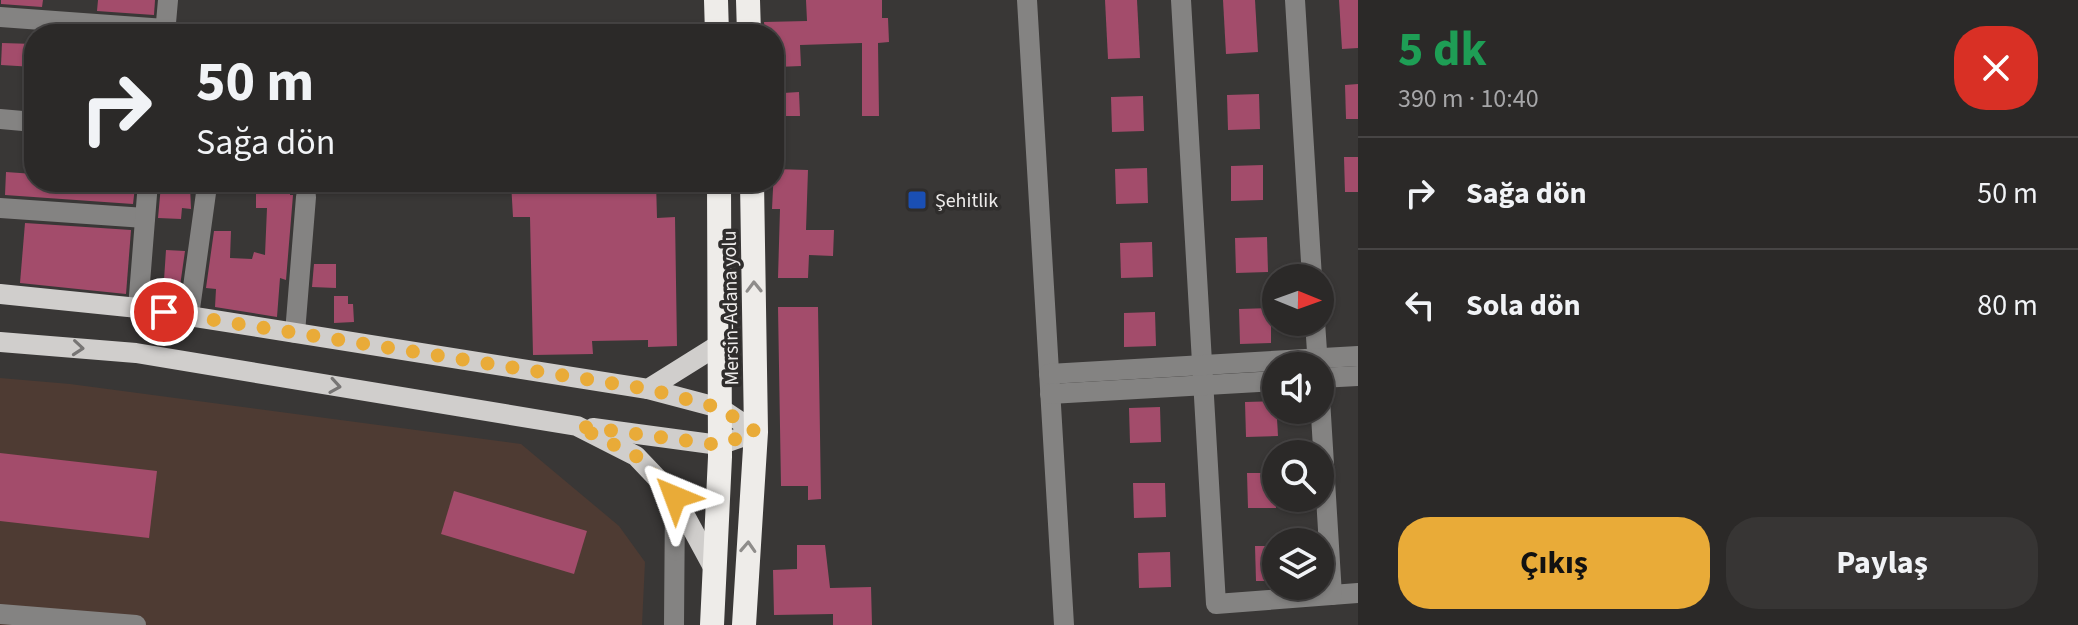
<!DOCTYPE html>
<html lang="tr">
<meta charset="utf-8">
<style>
:root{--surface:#2b2928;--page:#373534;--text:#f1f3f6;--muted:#a6a6a8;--line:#474545;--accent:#e9ab38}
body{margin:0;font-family:"Source Sans 3",sans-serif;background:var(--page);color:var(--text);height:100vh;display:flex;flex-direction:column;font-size:30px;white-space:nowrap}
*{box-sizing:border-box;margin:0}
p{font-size:26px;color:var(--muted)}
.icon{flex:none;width:44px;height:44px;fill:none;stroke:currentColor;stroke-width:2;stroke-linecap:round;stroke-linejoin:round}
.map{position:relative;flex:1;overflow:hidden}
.panel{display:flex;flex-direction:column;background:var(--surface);width:720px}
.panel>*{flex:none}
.guide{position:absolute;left:24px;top:24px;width:760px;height:168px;border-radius:32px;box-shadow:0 2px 6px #0004,0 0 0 2px var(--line);background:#2b2928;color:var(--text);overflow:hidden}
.needle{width:52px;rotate:91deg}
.buttons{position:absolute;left:1262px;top:264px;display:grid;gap:16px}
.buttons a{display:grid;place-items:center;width:72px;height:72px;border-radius:50%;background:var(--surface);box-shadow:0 2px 6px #0004,0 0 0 2px var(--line);font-size:40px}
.pin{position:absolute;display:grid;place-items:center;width:68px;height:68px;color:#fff;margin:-34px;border:4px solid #fff;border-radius:50%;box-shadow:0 2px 8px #0007}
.me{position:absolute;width:88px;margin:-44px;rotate:316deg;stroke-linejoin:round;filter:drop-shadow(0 0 6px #0008)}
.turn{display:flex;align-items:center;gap:28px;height:168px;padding:0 40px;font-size:36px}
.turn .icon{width:104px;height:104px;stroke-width:2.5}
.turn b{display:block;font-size:56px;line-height:68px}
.round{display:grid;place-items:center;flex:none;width:84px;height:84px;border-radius:32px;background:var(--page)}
.overview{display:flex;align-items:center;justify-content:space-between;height:136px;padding:0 40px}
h1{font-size:48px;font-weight:700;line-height:60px;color:#1e9e55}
.action{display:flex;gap:16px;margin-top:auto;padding:16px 40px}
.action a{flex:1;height:92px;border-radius:32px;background:var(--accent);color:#111;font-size:32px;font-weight:700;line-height:92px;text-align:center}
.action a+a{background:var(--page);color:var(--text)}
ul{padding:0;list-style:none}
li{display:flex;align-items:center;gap:24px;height:112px;padding:0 40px;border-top:2px solid var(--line)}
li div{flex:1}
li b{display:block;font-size:30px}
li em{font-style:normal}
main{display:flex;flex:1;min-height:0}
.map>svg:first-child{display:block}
</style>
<main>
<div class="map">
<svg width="1358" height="625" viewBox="0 0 1358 625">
<rect width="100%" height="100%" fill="#393736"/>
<polygon fill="#4e3b33" points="0,378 70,384 521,444 619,526 645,562 642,625 0,625"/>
<g fill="#a34c6b">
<polygon points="1,0 43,0 42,7 1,4"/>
<polygon points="98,0 155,0 154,15 97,11"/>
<polygon points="806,0 882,0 882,18 888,18 889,42 878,43 879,116 862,116 862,43 800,45 801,66 777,67 774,34 765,34 764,22 807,21"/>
<polygon points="1105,0 1137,0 1140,58 1108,59"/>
<polygon points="1223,0 1255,0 1258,52 1226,54"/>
<polygon points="1339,0 1358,0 1358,48 1342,49"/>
<polygon points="2,43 34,44 34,67 1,65"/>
<polygon points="1358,84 1358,119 1346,119 1345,85"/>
<polygon points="799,92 800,116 784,116 783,93"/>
<polygon points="1259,94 1260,129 1228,130 1227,95"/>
<polygon points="1143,96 1144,131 1112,132 1111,97"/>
<polygon points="1344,157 1358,157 1358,192 1345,192"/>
<polygon points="1263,165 1263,200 1231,201 1231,166"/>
<polygon points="1147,168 1148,203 1116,204 1115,169"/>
<polygon points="774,169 808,170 806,230 834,230 833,256 809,255 808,278 778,278 780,209 772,209"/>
<polygon points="6,172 34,174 34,182 124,182 124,187 135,187 133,204 5,195"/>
<polygon points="511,182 656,182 657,218 675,217 677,346 648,347 648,340 592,341 593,354 533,355 530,217 513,217"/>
<polygon points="256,184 290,184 290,195 293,195 286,280 280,278 277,317 215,307 216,289 206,288 214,231 231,231 230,258 252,259 254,252 265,255 267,208 256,208"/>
<polygon points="161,185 190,186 191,209 182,208 181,219 158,218"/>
<polygon points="25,223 131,230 126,294 20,283"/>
<polygon points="1267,237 1268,272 1236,273 1235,238"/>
<polygon points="1152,242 1153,277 1121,278 1120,243"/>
<polygon points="166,250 185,251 179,293 174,293 175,280 164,280"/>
<polygon points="314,264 336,264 336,288 312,287"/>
<polygon points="334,296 348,296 348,304 353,304 354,322 334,323"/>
<polygon points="778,307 818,307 821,499 808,500 808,486 781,486"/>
<polygon points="1271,308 1271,343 1240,344 1239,309"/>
<polygon points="1155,312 1156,346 1124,347 1124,313"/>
<polygon points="1276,401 1278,436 1246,437 1245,402"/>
<polygon points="1160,407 1161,442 1130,443 1129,408"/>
<polygon points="0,453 157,471 149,538 0,521"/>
<polygon points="1247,473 1276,473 1276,508 1248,508"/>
<polygon points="1133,483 1165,483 1166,517 1134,518"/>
<polygon points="454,491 587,531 574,574 441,534"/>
<polygon points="797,545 825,545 830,588 871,587 872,625 833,625 833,614 774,615 773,570 797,569"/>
<polygon points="1255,546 1276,546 1276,581 1256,581"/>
<polygon points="1170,552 1171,587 1139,588 1138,553"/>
</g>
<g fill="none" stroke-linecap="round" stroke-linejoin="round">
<g stroke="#848382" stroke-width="20">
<polyline points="1027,0 1064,625"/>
<polyline points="1181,0 1216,604 1358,593"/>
<polyline points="1295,0 1312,278"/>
<polyline points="0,17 165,29"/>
<polyline points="165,34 168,0"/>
<polyline points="0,119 34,122"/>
<polyline points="0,208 145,218"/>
<polyline points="138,308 148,182"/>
<polyline points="189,316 206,193"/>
<polyline points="1315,322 1318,366"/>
<polyline points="295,333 306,197"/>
<polyline points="1049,374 1358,356"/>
<polyline points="1320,378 1358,376"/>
<polyline points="1050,394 1276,381"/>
<polyline points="1320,399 1332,595"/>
<polyline points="0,614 136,625"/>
<polyline points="674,625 675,497"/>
</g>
<g stroke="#d0cecc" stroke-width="20">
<polyline points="0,294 138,308 648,389 720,344"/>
<polyline points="0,342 136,353 577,426 636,456 675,497 714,569"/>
<polyline points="648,389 720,408 756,432"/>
<polyline points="593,428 719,445 756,432"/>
</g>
<g stroke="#eeece9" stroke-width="24">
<polyline points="716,0 717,34"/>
<polyline points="748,0 749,34"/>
<polyline points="712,625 720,457 719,182"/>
<polyline points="744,625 756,432 752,182"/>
</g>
</g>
<defs><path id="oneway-chevron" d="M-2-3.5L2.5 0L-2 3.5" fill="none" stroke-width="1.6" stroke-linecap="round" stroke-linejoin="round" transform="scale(2)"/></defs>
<g stroke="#8e8c8a">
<use href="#oneway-chevron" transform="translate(754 287) rotate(-91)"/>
<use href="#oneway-chevron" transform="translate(748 547) rotate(-87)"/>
</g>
<g stroke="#777574">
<use href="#oneway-chevron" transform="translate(78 348) rotate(5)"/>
<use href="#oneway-chevron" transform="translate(335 386) rotate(9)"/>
</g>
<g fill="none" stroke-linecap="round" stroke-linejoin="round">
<polyline stroke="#e9ab38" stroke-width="14" stroke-dasharray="0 25.2" points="164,312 648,389 720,408 756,432 719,445 577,426 636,456 675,497"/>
</g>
<rect fill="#1a4fb4" stroke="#2f2d2c" stroke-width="3" x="907" y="190" width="20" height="20" rx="4"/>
<g text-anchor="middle" stroke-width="7" stroke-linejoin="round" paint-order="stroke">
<g font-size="20" fill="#eeeceb" stroke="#2f2d2c" text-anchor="start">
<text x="935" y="207">Şehitlik</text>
</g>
<g font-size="20" fill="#eeeceb" stroke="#2f2d2c">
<text transform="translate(730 308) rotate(-91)" y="7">Mersin-Adana yolu</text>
</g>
</g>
</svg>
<div class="buttons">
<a><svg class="needle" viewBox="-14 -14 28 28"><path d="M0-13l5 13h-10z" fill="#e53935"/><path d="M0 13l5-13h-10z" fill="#a6a6a8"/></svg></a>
<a><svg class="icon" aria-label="sound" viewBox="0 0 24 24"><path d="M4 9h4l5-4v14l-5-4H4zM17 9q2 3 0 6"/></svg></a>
<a><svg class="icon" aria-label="search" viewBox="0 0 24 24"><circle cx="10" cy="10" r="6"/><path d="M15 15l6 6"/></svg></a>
<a><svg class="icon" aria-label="layers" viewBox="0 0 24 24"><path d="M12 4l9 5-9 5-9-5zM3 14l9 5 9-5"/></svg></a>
</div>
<div class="pin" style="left:164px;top:312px;background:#d93025"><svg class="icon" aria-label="arrive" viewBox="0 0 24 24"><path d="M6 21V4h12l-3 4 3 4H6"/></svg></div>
<svg class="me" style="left:675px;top:497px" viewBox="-20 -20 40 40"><path d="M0-17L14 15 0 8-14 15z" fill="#e9ab38" stroke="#fff" stroke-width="4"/></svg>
<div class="guide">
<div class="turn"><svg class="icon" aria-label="right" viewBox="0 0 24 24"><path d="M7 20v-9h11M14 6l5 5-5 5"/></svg><div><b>50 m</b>Sağa dön</div></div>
</div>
</div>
<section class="panel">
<div class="overview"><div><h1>5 dk</h1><p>390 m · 10:40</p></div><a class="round" style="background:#d93025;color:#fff"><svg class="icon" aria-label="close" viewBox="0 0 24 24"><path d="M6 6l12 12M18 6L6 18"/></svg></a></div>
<ul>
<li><svg class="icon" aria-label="right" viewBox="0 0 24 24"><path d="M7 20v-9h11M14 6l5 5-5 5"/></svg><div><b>Sağa dön</b></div><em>50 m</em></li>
<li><svg class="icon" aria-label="left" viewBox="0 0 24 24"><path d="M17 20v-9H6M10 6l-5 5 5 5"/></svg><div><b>Sola dön</b></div><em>80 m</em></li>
</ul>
<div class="action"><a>Çıkış</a><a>Paylaş</a></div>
</section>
</main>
